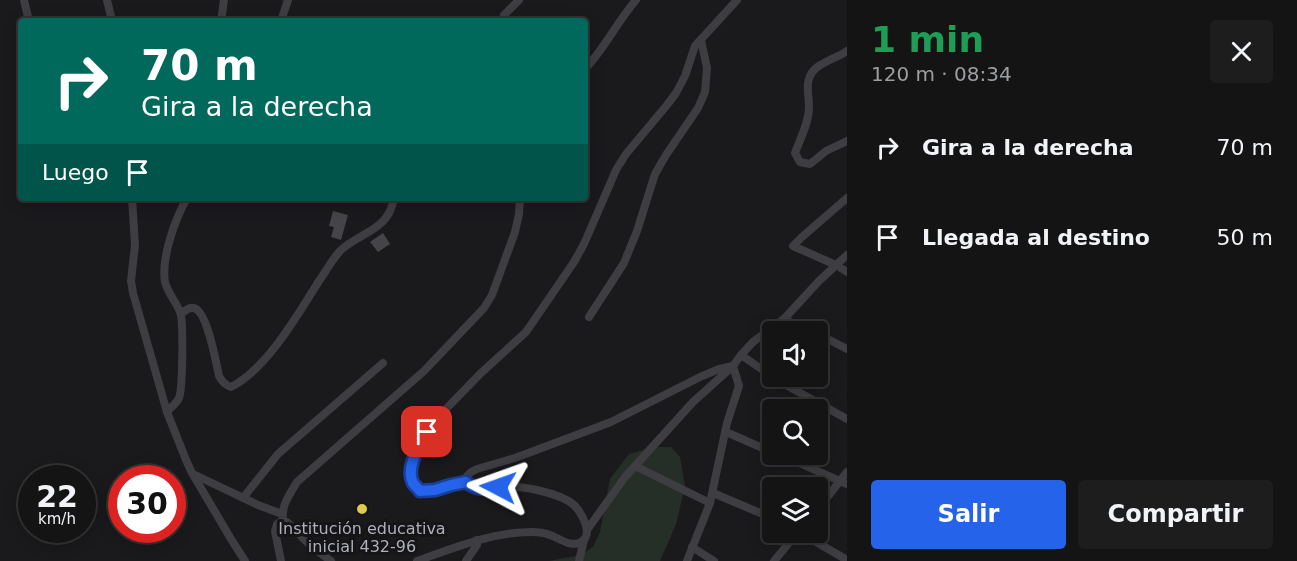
<!DOCTYPE html>
<html lang="es">
<meta charset="utf-8">
<style>
:root{--surface:#141415;--page:#1d1d1e;--text:#f1f3f6;--muted:#9d9ea0;--line:#333334;--accent:#2563eb}
body{margin:0;font-family:"DejaVu Sans",sans-serif;background:var(--page);color:var(--text);height:100vh;display:flex;flex-direction:column;font-size:22px;white-space:nowrap}
*{box-sizing:border-box;margin:0}
p{font-size:20px;color:var(--muted)}
.icon{flex:none;width:33px;height:33px;fill:none;stroke:currentColor;stroke-width:2;stroke-linecap:round;stroke-linejoin:round}
.map{position:relative;flex:1;overflow:hidden}
.sheet{display:flex;flex-direction:column;background:var(--surface);width:450px}
.sheet>*{flex:none}
.guide{position:absolute;left:18px;top:18px;width:570px;height:183px;border-radius:6px;box-shadow:0 3px 15px #0003,0 0 0 2px var(--line);background:#00695c;color:#fff;overflow:hidden}
.fabs{position:absolute;left:762px;top:321px;display:grid;gap:12px}
.fabs a{display:grid;place-items:center;width:66px;height:66px;border-radius:6px;background:var(--surface);box-shadow:0 3px 15px #0003,0 0 0 2px var(--line);font-size:30px}
.speed{position:absolute;left:18px;top:465px;display:flex;gap:12px;font-size:30px;font-weight:700;text-align:center}
.speed>*{display:grid;place-content:center;width:78px;height:78px;border-radius:50%;background:var(--surface);box-shadow:0 3px 15px #0003,0 0 0 2px var(--line);line-height:1}
.speed small{font-size:15px;font-weight:400}
.speed .limit{border:9px solid #d22;background:#fff;color:#111}
.pin{position:absolute;display:grid;place-items:center;width:51px;height:51px;color:#fff;margin:-26px;border-radius:12px;box-shadow:0 3px 9px #0006}
.me{position:absolute;width:66px;margin:-33px;rotate:274deg;stroke-linejoin:round;filter:drop-shadow(0 0 4px #0008)}
.turn{display:flex;align-items:center;gap:21px;height:126px;padding:0 24px;font-size:27px}
.turn .icon{width:78px;height:78px;stroke-width:2.5}
.turn b{display:block;font-size:42px;line-height:51px}
.then{display:flex;align-items:center;height:57px;padding:0 24px;background:#0003;gap:12px;font-size:22px}
.round{display:grid;place-items:center;flex:none;width:63px;height:63px;border-radius:6px;background:var(--page)}
.summary{display:flex;align-items:center;justify-content:space-between;height:102px;padding:0 24px}
h1{font-size:36px;font-weight:800;line-height:45px;color:#1e9e55}
.primary-button{display:flex;gap:12px;margin-top:auto;padding:12px 24px}
.primary-button a{flex:1;height:69px;border-radius:6px;background:var(--accent);color:#fff;font-size:24px;font-weight:800;line-height:69px;text-align:center}
.primary-button a+a{background:var(--page);color:var(--text)}
ul{padding:0;list-style:none}
li{display:flex;align-items:center;gap:18px;height:90px;padding:0 24px}
li div{flex:1}
li b{display:block;font-size:22px}
li em{font-style:normal}
main{display:flex;flex:1;min-height:0}
.map>svg:first-child{display:block}
</style>
<main>
<div class="map">
<svg width="847" height="561" viewBox="0 0 847 561">
<rect width="100%" height="100%" fill="#1a1a1c"/>
<polygon fill="#262e28" points="655,447 671,447 680,457 685,486 676,524 660,561 549,561 581,555 593,547 600,532 610,479 629,454"/>
<g fill="#444449">
<polygon points="333,211 348,215 341,240 331,237 334,227 329,226"/>
<polygon points="383,233 390,244 378,252 370,242"/>
</g>
<g fill="none" stroke-linecap="round" stroke-linejoin="round">
<g stroke="#3d3d42" stroke-width="8">
<polyline points="24,0 29,21"/>
<polyline points="107,0 112,21"/>
<polyline points="504,15 519,0"/>
<polyline points="221,21 224,0"/>
<polyline points="281,21 288,0"/>
<path d="M 847,51 C 837,58 821,62 814,70 C 804,81 809,94 809,107 C 809,123 800,139 795,153 L 800,162 L 810,164 L 826,151 L 847,141"/>
<path d="M 585,69 C 605,48 617,22 636,0"/>
<polyline points="132,198 135,245 131,281 133,293 167,412 186,460 192,473 231,539 245,561"/>
<polyline points="847,198 802,237 793,246 836,265 847,272"/>
<path d="M 181,314 C 185,311 188,307 194,308 C 207,311 216,362 219,376 C 222,382 225,385 231,387 C 267,369 298,314 319,281 C 326,271 332,260 340,251 C 355,236 381,231 390,211 C 392,207 393,202 394,198"/>
<polyline points="589,317 624,263 637,231 655,174 666,155 698,108 705,92 707,68 701,40"/>
<polyline points="784,319 811,332"/>
<polyline points="818,334 847,349"/>
<polyline points="741,355 779,381 847,419"/>
<path d="M 167,412 C 170,408 177,403 179,398 C 183,387 183,328 181,315 C 178,304 168,294 165,282 C 161,258 175,219 187,198"/>
<polyline points="726,432 772,452"/>
<polyline points="779,454 847,484"/>
<polyline points="635,466 710,503"/>
<polyline points="193,474 258,505 282,514"/>
<polyline points="466,482 451,485 435,491 420,491 413,483 411,470 414,458 427,432 443,412 481,373 526,332 574,262 584,244 616,170 626,154 667,105 676,93 685,76 695,46 737,0"/>
<polyline points="713,493 772,518"/>
<polyline points="243,498 278,454 383,363"/>
<polyline points="818,509 847,472"/>
<path d="M 283,520 C 281,505 290,494 297,482 L 424,371 L 484,308 L 492,295 L 515,232 L 519,214 L 520,198"/>
<polyline points="587,530 625,477 693,402 733,366 741,355 753,342 784,319 819,281 847,255"/>
<polyline points="799,532 847,560"/>
<polyline points="692,547 714,561"/>
<path d="M 281,561 L 275,531 L 277,524 L 283,520 C 293,524 299,536 308,543 C 315,550 323,555 331,561"/>
<path d="M 417,561 C 454,548 492,532 532,532 C 538,532 545,533 550,535 C 559,538 571,548 581,542 C 594,534 582,514 575,506 C 565,495 529,487 514,487 C 504,487 481,491 473,488 C 470,487 468,484 466,482 L 467,476 L 471,472 L 477,469 L 515,458 L 611,422 L 700,377 L 719,369 L 733,366 L 739,386 L 727,423 L 710,503 L 687,561"/>
<polyline points="466,561 477,545 477,540"/>
<polyline points="579,561 584,540"/>
<polyline points="774,561 798,532"/>
</g>
</g>
<g fill="none" stroke-linecap="round" stroke-linejoin="round">
<defs>
<path id="route" d="M 427,432 C 420,446 405,467 413,483 C 415,486 418,488 420,491 L 435,490 L 451,485 L 466,482 C 477,491 485,489 498,487"/>
</defs>
<use href="#route" stroke="#184099" stroke-width="15"/>
<use href="#route" stroke="#2563eb" stroke-width="10"/>
</g>
<circle fill="#e1c94c" stroke="#151517" stroke-width="2" cx="362" cy="509" r="6"/>
<g text-anchor="middle" stroke-width="6" stroke-linejoin="round" paint-order="stroke">
<g font-size="16" fill="#aeafba" stroke="#151517">
<text x="362" y="534">Institución educativa<tspan x="362" dy="18">inicial 432-96</tspan></text>
</g>
</g>
</svg>
<div class="fabs">
<a><svg class="icon" aria-label="sound" viewBox="0 0 24 24"><path d="M4 9h4l5-4v14l-5-4H4zM17 9q2 3 0 6"/></svg></a>
<a><svg class="icon" aria-label="search" viewBox="0 0 24 24"><circle cx="10" cy="10" r="6"/><path d="M15 15l6 6"/></svg></a>
<a><svg class="icon" aria-label="layers" viewBox="0 0 24 24"><path d="M12 4l9 5-9 5-9-5zM3 14l9 5 9-5"/></svg></a>
</div>
<div class="speed"><div>22<small>km/h</small></div><div class="limit">30</div></div>
<div class="pin" style="left:427px;top:432px;background:#d93025"><svg class="icon" aria-label="arrive" viewBox="0 0 24 24"><path d="M6 21V4h12l-3 4 3 4H6"/></svg></div>
<svg class="me" style="left:498px;top:487px" viewBox="-20 -20 40 40"><path d="M0-17L14 15 0 8-14 15z" fill="#2563eb" stroke="#fff" stroke-width="4"/></svg>
<div class="guide">
<div class="turn"><svg class="icon" aria-label="right" viewBox="0 0 24 24"><path d="M7 20v-9h11M14 6l5 5-5 5"/></svg><div><b>70 m</b>Gira a la derecha</div></div>
<div class="then">Luego<svg class="icon" aria-label="arrive" viewBox="0 0 24 24"><path d="M6 21V4h12l-3 4 3 4H6"/></svg></div>
</div>
</div>
<section class="sheet">
<div class="summary"><div><h1>1 min</h1><p>120 m · 08:34</p></div><a class="round"><svg class="icon" aria-label="close" viewBox="0 0 24 24"><path d="M6 6l12 12M18 6L6 18"/></svg></a></div>
<ul>
<li><svg class="icon" aria-label="right" viewBox="0 0 24 24"><path d="M7 20v-9h11M14 6l5 5-5 5"/></svg><div><b>Gira a la derecha</b></div><em>70 m</em></li>
<li><svg class="icon" aria-label="arrive" viewBox="0 0 24 24"><path d="M6 21V4h12l-3 4 3 4H6"/></svg><div><b>Llegada al destino</b></div><em>50 m</em></li>
</ul>
<div class="primary-button"><a>Salir</a><a>Compartir</a></div>
</section>
</main>
